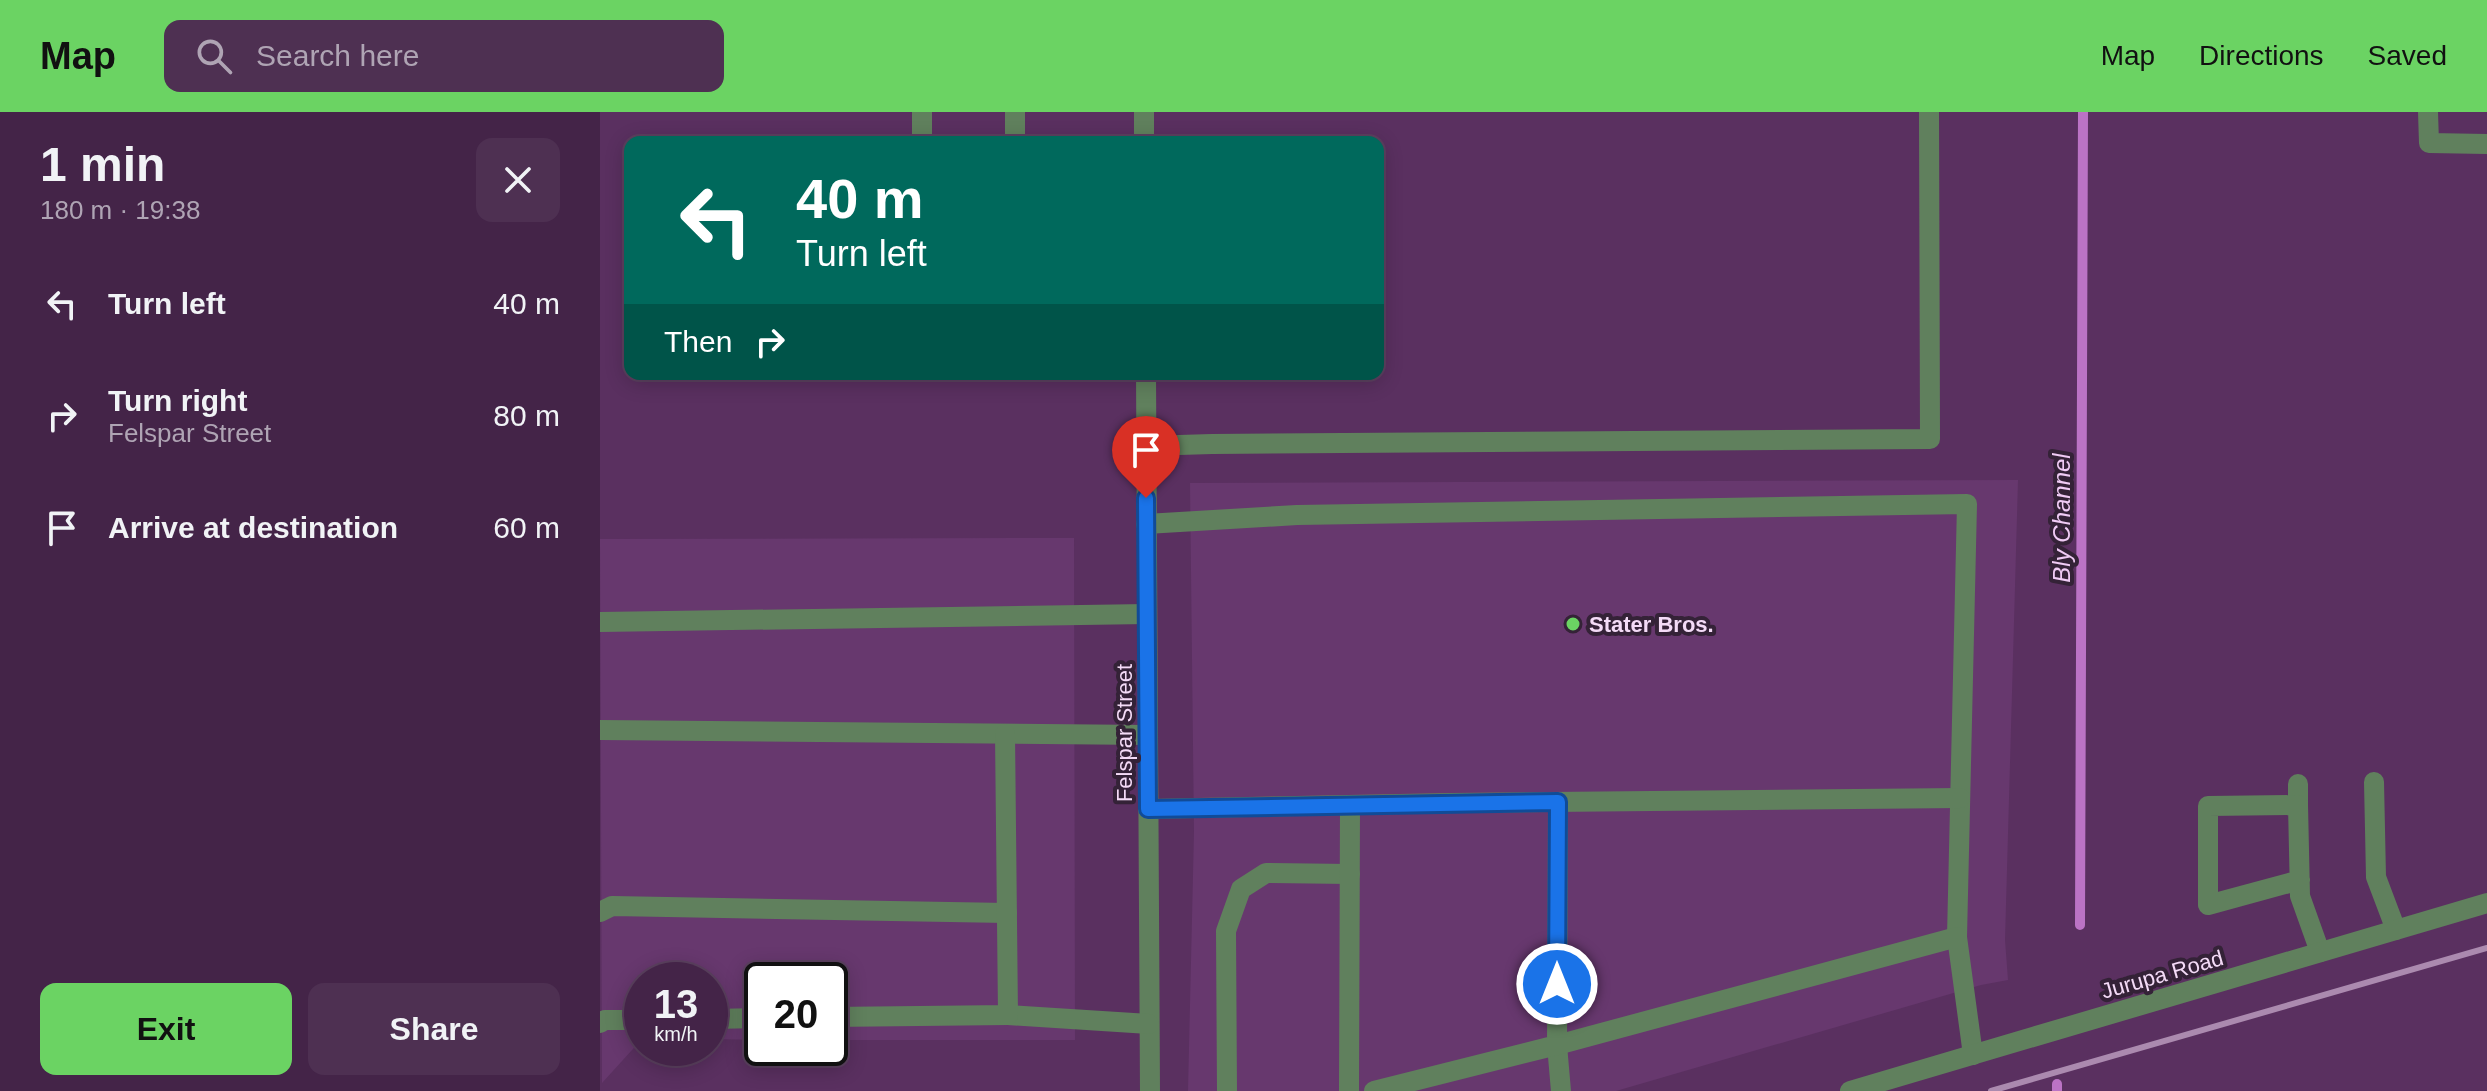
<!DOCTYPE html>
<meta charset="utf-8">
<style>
:root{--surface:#442448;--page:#4e3052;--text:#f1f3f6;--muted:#afa4b4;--line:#5c4160;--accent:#6bd363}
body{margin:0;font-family:Helvetica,sans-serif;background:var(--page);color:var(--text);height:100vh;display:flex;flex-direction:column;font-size:30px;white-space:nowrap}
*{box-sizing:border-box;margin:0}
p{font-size:26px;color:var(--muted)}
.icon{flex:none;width:44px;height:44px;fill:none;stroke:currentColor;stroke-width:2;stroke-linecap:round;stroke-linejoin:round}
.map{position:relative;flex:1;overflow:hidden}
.drawer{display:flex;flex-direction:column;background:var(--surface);width:600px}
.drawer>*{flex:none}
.top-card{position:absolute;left:24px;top:24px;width:760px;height:244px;border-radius:16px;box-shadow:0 4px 20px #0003,0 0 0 2px var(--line);background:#00695c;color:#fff;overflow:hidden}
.speed{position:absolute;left:24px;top:850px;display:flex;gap:16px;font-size:40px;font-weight:700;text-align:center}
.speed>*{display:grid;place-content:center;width:104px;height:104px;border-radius:50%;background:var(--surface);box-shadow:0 4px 20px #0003,0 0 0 2px var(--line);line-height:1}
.speed small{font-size:20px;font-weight:400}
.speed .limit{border:4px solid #111;border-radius:12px;background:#fff;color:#111}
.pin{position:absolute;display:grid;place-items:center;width:68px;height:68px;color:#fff;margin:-82px -34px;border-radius:50% 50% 50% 0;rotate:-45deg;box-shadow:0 0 8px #0007}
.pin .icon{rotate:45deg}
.me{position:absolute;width:88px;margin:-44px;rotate:0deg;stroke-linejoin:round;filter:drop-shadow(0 0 6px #0008)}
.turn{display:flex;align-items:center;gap:28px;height:168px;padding:0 40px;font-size:36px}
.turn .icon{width:104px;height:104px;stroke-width:2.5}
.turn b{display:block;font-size:56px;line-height:68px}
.then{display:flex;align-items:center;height:76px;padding:0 40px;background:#0003;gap:16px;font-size:30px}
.round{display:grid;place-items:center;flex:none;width:84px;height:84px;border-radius:16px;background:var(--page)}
.overview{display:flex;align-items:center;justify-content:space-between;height:136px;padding:0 40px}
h1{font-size:48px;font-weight:800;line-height:60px}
.primary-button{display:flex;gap:16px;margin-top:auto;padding:16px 40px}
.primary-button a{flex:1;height:92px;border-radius:16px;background:var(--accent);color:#111;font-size:32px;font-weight:800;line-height:92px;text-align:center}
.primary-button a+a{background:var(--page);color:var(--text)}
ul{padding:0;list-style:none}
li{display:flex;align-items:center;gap:24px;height:112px;padding:0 40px}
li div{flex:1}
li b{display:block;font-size:30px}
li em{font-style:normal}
header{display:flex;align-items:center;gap:48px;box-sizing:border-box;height:112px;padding:0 40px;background:var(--accent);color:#111}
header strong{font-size:38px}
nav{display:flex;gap:44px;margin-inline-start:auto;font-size:28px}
.search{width:560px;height:72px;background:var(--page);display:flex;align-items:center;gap:20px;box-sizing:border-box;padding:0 28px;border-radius:16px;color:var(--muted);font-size:30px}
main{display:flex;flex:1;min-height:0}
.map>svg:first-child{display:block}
</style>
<header>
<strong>Map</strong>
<div class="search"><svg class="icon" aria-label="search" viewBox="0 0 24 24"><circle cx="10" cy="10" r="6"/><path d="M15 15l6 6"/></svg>Search here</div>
<nav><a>Map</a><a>Directions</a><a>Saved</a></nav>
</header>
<main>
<section class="drawer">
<div class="overview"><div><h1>1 min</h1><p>180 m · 19:38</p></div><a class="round"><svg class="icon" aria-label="close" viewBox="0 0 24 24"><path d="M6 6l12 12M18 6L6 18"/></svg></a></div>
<ul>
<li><svg class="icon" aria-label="left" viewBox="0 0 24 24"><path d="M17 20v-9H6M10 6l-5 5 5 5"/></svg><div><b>Turn left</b></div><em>40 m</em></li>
<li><svg class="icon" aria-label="right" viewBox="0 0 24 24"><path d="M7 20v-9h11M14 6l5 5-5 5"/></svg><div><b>Turn right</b><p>Felspar Street</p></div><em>80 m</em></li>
<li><svg class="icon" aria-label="arrive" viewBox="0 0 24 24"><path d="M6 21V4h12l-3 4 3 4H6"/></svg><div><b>Arrive at destination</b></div><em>60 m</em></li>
</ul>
<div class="primary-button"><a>Exit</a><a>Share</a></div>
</section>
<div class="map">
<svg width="1887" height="979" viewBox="0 0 1887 979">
<rect width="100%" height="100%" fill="#5a3060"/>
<g fill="#67386e">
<polygon points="1418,368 1405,828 1408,868 1381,873 1016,979 588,979 594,720 590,371"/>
<polygon points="474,426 475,928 230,928 230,868 162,868 162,928 110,927 110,868 42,868 42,927 2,971 0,427"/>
</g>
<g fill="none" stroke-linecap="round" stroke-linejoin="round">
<g stroke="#bb73c5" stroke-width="10">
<polyline points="1480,813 1483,0"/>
<polyline points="1457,979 1457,972"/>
</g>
<g stroke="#60805d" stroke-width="20">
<polyline points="544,0 544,30"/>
<polyline points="1828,0 1829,31 1887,32"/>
<polyline points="322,30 322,0"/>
<polyline points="415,30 415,0"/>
<polyline points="546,262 550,979"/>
<polyline points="546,334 612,332 1330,327 1329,0"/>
<polyline points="546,412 697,403 1367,392 1357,825"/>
<polyline points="0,510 547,502"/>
<polyline points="0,618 548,623"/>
<polyline points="1774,670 1776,765 1796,818"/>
<polyline points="1698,672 1698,693"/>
<polyline points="958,690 957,933 961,979"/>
<polyline points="548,697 851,691 1360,686"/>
<polyline points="1700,768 1608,793 1608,694 1698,693 1700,784 1720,840"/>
<polyline points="0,800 12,794 407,801"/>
<polyline points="408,903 549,912"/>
<polyline points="230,905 408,903 405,622"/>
<polyline points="110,907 162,906"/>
<polyline points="0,911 5,908 42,908"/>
<polyline points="627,979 626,819 641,777 666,761 750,762"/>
<polyline points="749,979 750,693"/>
<polyline points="774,979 957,933 1357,825 1373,943"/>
<polyline points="1250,979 1887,791"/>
</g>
<polyline stroke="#ab8aaf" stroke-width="6" points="1391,979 1887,836"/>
</g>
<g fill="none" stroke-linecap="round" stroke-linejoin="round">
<defs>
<polyline id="route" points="546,386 548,697 958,690 957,872"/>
</defs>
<use href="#route" stroke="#114b97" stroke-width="20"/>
<use href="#route" stroke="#1a73e8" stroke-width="14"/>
</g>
<circle fill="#6bd363" stroke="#342237" stroke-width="3" cx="973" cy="512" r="8"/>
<g text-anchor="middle" stroke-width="8" stroke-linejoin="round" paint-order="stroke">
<g font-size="22" font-weight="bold" fill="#f4dbf7" stroke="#342237" text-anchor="start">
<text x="989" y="520">Stater Bros.</text>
</g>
<g font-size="22" fill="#f4dbf7" stroke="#342237">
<text transform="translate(524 621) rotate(-90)" y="8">Felspar Street</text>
<text transform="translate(1562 862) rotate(-16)" y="8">Jurupa Road</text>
</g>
<g font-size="24" font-style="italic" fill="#f0cbf5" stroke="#342237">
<text transform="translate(1462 406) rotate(-90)" y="8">Bly Channel</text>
</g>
</g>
</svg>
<div class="speed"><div>13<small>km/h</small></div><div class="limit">20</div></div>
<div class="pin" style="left:546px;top:386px;background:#d93025"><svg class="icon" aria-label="arrive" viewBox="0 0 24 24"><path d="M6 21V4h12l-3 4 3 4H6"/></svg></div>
<svg class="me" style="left:957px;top:872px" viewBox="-20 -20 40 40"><circle r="17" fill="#1a73e8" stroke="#fff" stroke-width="3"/><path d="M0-11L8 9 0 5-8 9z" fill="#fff"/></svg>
<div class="top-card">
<div class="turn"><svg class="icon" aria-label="left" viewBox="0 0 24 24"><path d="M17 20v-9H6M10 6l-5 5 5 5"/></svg><div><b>40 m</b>Turn left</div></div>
<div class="then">Then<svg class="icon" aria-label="right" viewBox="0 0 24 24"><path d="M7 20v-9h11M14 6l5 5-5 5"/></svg></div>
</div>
</div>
</main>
